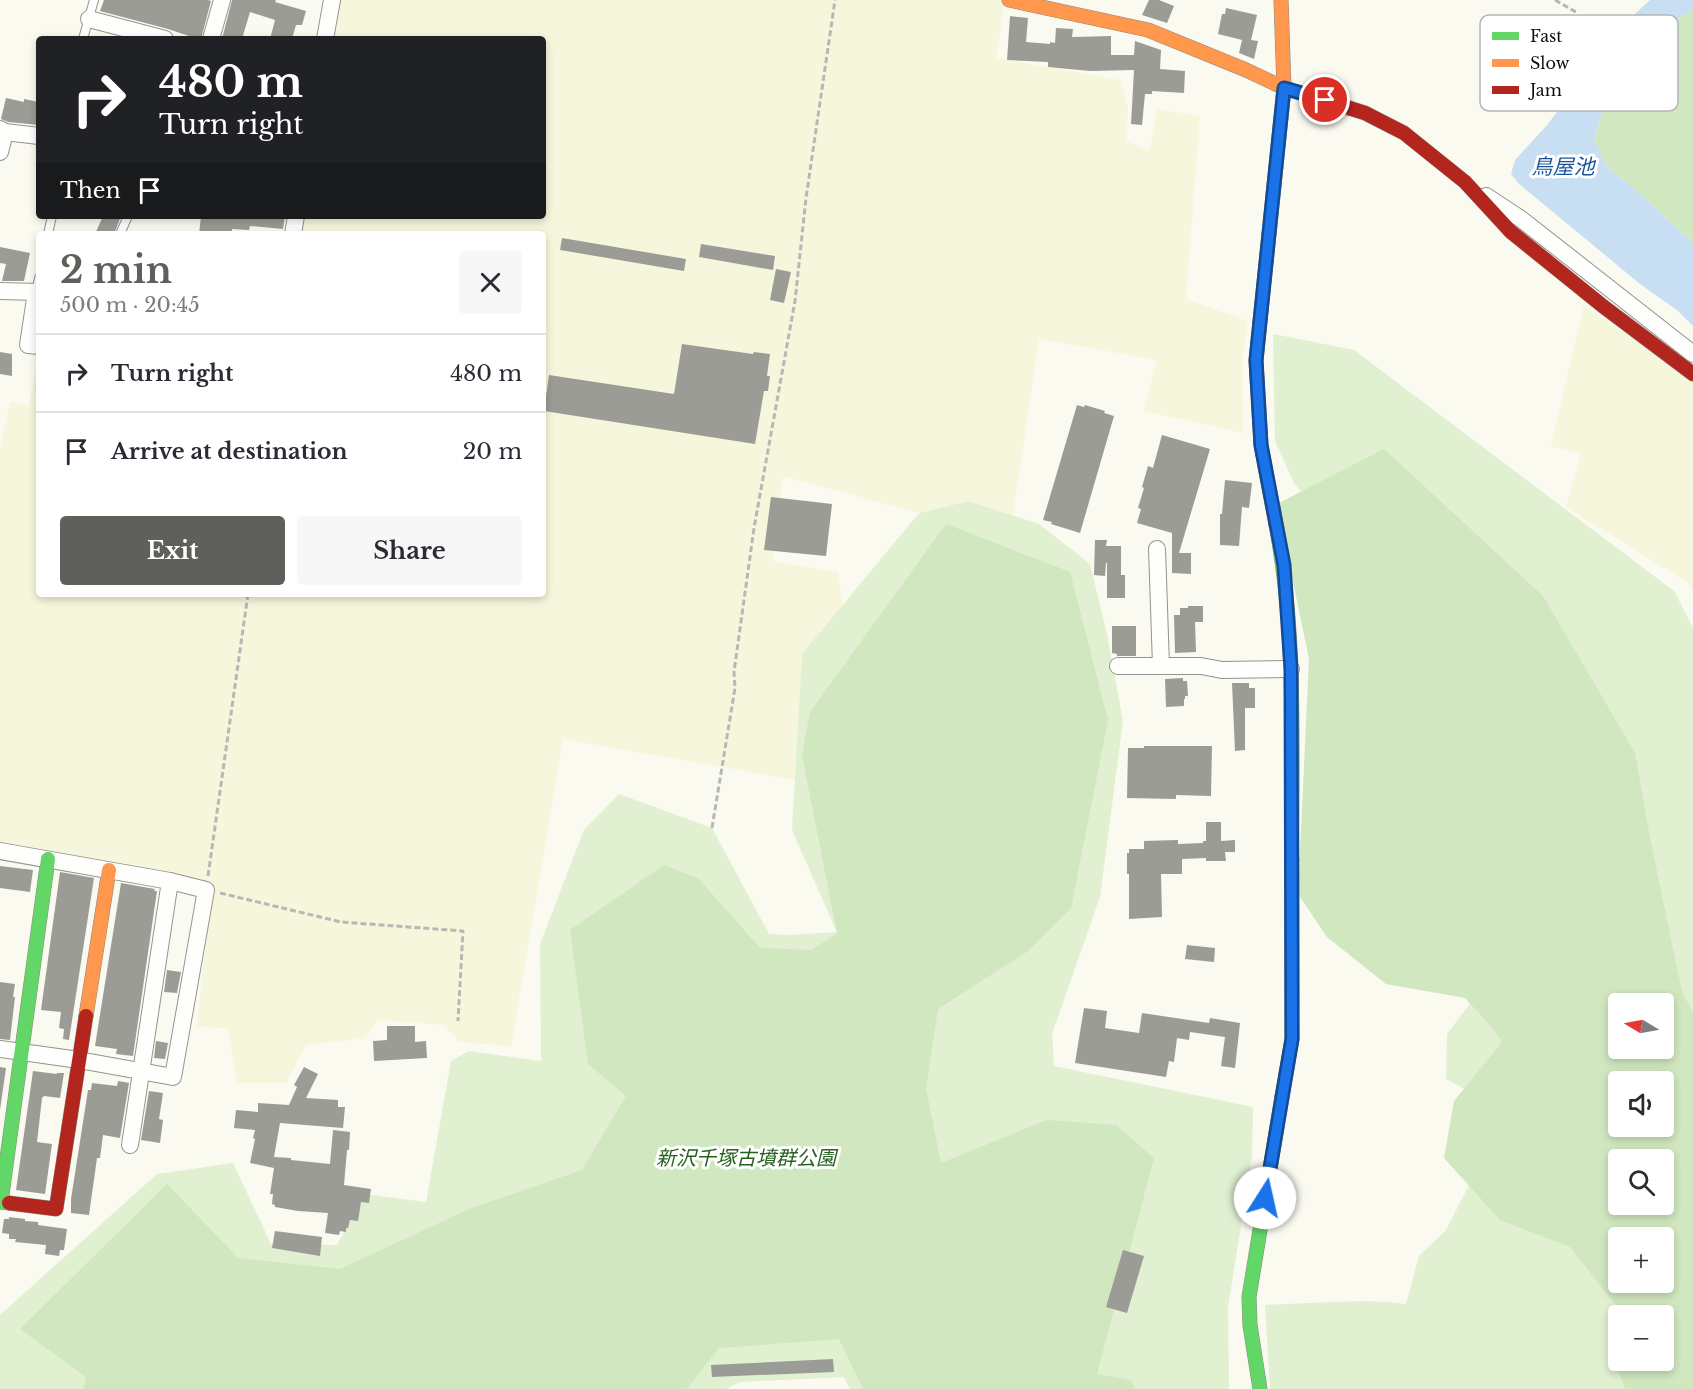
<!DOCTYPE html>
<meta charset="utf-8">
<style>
:root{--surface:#fff;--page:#f7f7f7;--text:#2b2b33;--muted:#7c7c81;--line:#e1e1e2;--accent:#5f5f5c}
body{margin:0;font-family:"Libre Baskerville","Noto Sans JP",serif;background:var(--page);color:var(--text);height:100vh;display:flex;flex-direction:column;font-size:22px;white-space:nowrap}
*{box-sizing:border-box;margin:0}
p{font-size:20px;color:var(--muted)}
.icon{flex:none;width:33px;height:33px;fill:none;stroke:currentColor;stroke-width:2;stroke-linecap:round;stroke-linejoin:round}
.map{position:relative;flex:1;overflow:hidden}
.panel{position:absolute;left:36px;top:231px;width:510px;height:366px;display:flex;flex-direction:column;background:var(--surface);border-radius:6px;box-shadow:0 3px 9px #0003}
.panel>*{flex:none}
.hud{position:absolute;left:36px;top:36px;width:510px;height:183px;border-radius:6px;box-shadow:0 3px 9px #0003;background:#202124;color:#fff;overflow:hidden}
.needle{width:39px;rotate:280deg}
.controls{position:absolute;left:1608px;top:993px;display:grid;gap:12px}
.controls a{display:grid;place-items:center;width:66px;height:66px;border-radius:6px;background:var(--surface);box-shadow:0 3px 9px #0003;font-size:30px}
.pin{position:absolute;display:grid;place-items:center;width:51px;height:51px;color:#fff;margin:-26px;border:3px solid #fff;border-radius:50%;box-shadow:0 2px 6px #0007}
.me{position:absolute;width:66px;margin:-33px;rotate:10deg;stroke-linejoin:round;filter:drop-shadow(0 0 4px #0008)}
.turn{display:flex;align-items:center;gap:21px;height:126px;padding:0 24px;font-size:27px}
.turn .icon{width:78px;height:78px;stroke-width:2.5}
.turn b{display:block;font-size:42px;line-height:51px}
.then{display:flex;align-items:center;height:57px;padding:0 24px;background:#0003;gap:12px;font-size:22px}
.round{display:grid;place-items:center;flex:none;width:63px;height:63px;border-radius:6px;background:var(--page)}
.head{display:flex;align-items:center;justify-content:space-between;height:102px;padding:0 24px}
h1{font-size:36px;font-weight:800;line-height:45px;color:var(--accent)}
.action{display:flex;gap:12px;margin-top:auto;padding:12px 24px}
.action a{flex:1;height:69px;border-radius:6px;background:var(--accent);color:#fff;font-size:24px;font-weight:800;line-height:69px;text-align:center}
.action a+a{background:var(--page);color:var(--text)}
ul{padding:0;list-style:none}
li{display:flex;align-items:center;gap:18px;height:78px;padding:0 24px;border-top:2px solid var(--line)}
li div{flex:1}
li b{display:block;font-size:22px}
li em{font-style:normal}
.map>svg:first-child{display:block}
</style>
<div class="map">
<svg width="1693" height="1389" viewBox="0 0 1693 1389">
<rect width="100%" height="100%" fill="#fafaf0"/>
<g fill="#f6f6dd">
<polygon points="335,0 1005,0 996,58 1120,80 1128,108 1126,141 1150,151 1157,109 1200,116 1186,299 1248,321 1242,357 1243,433 1144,411 1157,360 1039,339 1013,515 969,501 919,513 783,476 772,561 838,572 843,605 802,654 795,780 563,739 511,1046 458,1042 445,1025 378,1020 365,1038 306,1045 286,1083 237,1083 228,1029 197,1026 212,884 0,844 0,448 10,402 29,406 39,354 39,594 543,594 543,234 297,234 300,216 543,216 543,39 328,39"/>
<polygon points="1584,305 1693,380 1693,591 1687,582 1566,507 1581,454 1551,446"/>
</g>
<g fill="#e0f0d1" fill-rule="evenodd">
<path d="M 1273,334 L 1354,350 L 1674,591 L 1693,628 L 1693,1389 L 1270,1389 L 1265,1305 C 1311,1304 1361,1298 1406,1304 L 1419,1256 L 1446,1230 L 1478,1168 L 1495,1105 L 1446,1079 L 1447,1034 L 1478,993 L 1344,542 L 1294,483 L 1275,441 ZM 1618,1004 L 1664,1004 L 1664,1048 L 1618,1048 ZM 1618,1082 L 1664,1082 L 1664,1126 L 1618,1126 ZM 1618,1160 L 1664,1160 L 1664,1204 L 1618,1204 ZM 1618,1238 L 1664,1238 L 1664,1282 L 1618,1282 ZM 1618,1316 L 1664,1316 L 1664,1360 L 1618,1360 Z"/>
<polygon points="969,501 1039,524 1090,564 1107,634 1123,721 1100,897 1052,1034 1054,1066 1253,1107 1252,1157 1228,1307 1229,1389 850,1389 844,1377 740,1382 726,1389 0,1389 0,1315 157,1174 233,1163 271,1244 337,1245 364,1194 426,1202 451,1061 469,1051 541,1061 540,944 584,830 619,794 712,828 769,934 790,935 837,932 792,830 802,654 919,513"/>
</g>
<g fill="#d0e7bf" fill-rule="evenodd">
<polygon points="1693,9 1693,243 1638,192 1607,167 1594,138 1612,81 1656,50 1680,18"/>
<path d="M 1384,449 L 1543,596 L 1635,753 L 1650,838 L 1682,992 L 1693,1012 L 1693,1389 L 1625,1389 L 1611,1351 L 1618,1308 L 1570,1247 L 1500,1220 L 1444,1158 L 1454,1101 L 1502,1042 L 1490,1025 L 1465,998 L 1386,984 L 1327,937 L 1298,894 L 1309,659 L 1277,504 ZM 1618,1004 L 1664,1004 L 1664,1048 L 1618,1048 ZM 1618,1082 L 1664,1082 L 1664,1126 L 1618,1126 ZM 1618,1160 L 1664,1160 L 1664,1204 L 1618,1204 ZM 1618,1238 L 1664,1238 L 1664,1282 L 1618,1282 ZM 1618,1316 L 1664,1316 L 1664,1360 L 1618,1360 Z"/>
<polygon points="946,524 1070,572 1108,720 1071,908 1028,951 938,1009 926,1088 941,1163 1047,1120 1116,1125 1154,1158 1097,1374 1131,1380 1135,1389 863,1389 839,1339 719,1348 687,1389 83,1389 86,1377 20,1329 167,1184 238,1258 340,1269 469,1209 582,1170 626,1096 588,1064 570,930 664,865 698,878 760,948 812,950 837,933 802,755 810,712"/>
</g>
<polygon fill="#c8dff3" points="1650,0 1693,0 1693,9 1680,18 1656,50 1612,81 1594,138 1607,167 1638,192 1693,243 1693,326 1678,311 1640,284 1518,183 1511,174 1515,160 1547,125 1591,68 1610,37"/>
<g fill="#9c9c96">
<polygon points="104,0 208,0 211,1 201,39 198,39 168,29 100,11"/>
<polygon points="232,0 276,0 275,2 306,11 302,25 296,25 292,39 270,39 275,20 250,12 242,39 222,39"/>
<polygon points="1149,0 1159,0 1174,6 1167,23 1142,15"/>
<polygon points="1226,8 1257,15 1251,40 1258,41 1254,59 1239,53 1242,40 1218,34 1222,14 1225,14"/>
<polygon points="1010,16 1028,18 1026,42 1050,44 1050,42 1055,43 1056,28 1073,29 1072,37 1111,36 1111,55 1134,55 1135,41 1161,50 1160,69 1185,71 1184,93 1152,91 1152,94 1145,94 1142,125 1131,124 1134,70 1090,71 1048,67 1048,62 1007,60"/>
<polygon points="6,98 24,102 24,99 39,102 39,125 8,122 1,119"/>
<polygon points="103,216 121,216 114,234 95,234"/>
<polygon points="201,216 285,216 283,229 250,226 249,230 232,229 232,234 199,234"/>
<polygon points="562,238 686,259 684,271 560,250"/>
<polygon points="701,244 775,256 773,270 699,257"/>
<polygon points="0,247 30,253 24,281 2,281 6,264 0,263"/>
<polygon points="776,269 791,272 784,303 770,300"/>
<polygon points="682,344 753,354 754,352 770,354 767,376 770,376 768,391 764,391 755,444 544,411 549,375 674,394"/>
<polygon points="0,352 12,354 12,376 0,374"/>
<polygon points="1077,405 1084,407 1085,405 1105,411 1104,413 1114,416 1080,533 1051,524 1052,522 1043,520"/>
<polygon points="1162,435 1210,449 1179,553 1191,553 1191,574 1172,573 1172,533 1137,523 1141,509 1138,508 1144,488 1142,487 1148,466 1153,468"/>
<polygon points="1225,480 1252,483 1249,508 1242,507 1239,546 1220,545 1220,514 1222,514"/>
<polygon points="771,497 832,504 826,556 764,550"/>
<polygon points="1095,540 1107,540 1106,546 1121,546 1121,575 1125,575 1125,598 1107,598 1107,563 1106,563 1105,576 1094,575"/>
<polygon points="1188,606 1203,606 1203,622 1195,622 1196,652 1175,653 1174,615 1180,615 1180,608 1188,608"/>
<polygon points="1112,626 1136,626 1136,656 1117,656 1117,654 1112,653"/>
<polygon points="1183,678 1183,681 1187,681 1188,696 1185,696 1185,699 1184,699 1184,706 1166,707 1165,679"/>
<polygon points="1232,683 1249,683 1249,688 1255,688 1255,708 1245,708 1245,750 1235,751"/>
<polygon points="1144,746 1212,746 1211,796 1176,795 1176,799 1127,798 1128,748 1144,748"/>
<polygon points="1206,822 1221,822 1221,841 1235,840 1235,852 1225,852 1226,861 1206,861 1206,858 1182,859 1182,874 1161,874 1162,917 1129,919 1129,874 1127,874 1127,853 1129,853 1129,849 1144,849 1144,841 1178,840 1178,844 1203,843 1203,841 1206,841"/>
<polygon points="0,866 33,870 30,892 0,888"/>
<polygon points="60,872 94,878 69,1040 63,1039 64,1029 59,1028 61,1012 41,1010"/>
<polygon points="121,883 155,889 154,891 157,891 133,1056 116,1054 117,1049 95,1046"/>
<polygon points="1187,945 1215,948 1214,962 1185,959"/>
<polygon points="167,970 181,972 177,993 164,992"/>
<polygon points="0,982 15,984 13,997 15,997 10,1040 0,1039"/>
<polygon points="1084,1008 1107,1011 1105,1028 1139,1033 1142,1013 1209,1023 1210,1018 1240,1023 1235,1068 1221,1066 1225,1037 1190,1032 1189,1040 1177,1038 1174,1062 1169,1061 1166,1077 1075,1063"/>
<polygon points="387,1026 415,1026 415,1042 426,1041 427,1058 374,1061 373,1041 387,1040"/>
<polygon points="156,1041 168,1043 165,1059 154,1058"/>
<polygon points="0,1067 6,1068 0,1110"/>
<polygon points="304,1067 318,1074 306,1098 338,1100 338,1107 345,1107 343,1128 280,1123 274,1157 291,1158 291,1160 330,1164 333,1130 350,1132 349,1150 347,1150 344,1185 371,1189 369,1203 361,1202 358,1221 350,1220 348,1228 346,1228 346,1232 340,1231 339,1235 325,1233 328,1213 298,1211 275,1207 275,1205 272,1204 273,1194 270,1194 274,1168 250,1163 255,1139 253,1138 255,1130 234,1128 236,1110 258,1112 258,1103 289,1105 297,1087 294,1085"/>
<polygon points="33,1071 57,1074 57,1073 64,1073 60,1098 44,1096 42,1098 37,1142 52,1144 45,1194 16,1190"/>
<polygon points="118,1081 129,1083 120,1138 103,1135 100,1158 97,1158 89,1215 71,1213 71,1199 88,1090 91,1090 92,1083 117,1086"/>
<polygon points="149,1091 163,1093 159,1119 163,1120 160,1143 141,1140"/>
<polygon points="9,1217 25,1219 25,1221 38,1222 38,1225 67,1229 64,1250 60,1250 59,1256 45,1254 46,1245 15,1242 16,1239 9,1239 9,1234 2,1233 4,1219 9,1219"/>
<polygon points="275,1231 322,1237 320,1256 272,1248"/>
<polygon points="1123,1250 1144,1256 1127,1313 1106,1307"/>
<polygon points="833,1359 834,1372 712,1377 711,1365"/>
</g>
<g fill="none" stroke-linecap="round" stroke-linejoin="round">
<defs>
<g id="lane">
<polyline points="83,39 94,0"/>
<polyline points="48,234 52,216"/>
<polyline points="120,234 128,216"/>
<polyline points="36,292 39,278"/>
</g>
<g id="street">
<polyline points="89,19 165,39"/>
<polyline points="211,39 222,0"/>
<polyline points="325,39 332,0"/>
<polyline points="0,129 5,132 39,136"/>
<polyline points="0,152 5,132"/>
<polyline points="1486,196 1521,219 1693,354"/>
<polyline points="293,234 296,216"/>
<polyline points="0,291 39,292"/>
<polyline points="36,292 28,345 39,346"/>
<polyline points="1157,549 1161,666"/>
<polyline points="1118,666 1201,666 1222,670 1291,669"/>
<polyline points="0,851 170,881 206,890 173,1077 79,1060 0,1049"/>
<polyline points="130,1145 170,881"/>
</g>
<g id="fast">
<path d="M 1276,525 C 1297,634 1291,748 1292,859"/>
<polyline points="9,1203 1,1202 48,859"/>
<polyline points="1260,1389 1250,1325 1249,1297 1282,1096"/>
</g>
<g id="slow">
<polyline points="1009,0 1148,30 1246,70 1284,88 1349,108"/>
<polyline points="1269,234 1284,88 1281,0"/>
<polyline points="86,1016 109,870"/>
</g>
<g id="jam">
<polyline points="1349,108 1365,113 1404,133 1465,182 1511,232 1604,307 1693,374"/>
<polyline points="1269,234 1256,361 1261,445 1276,525"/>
<polyline points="1282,1096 1292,1039 1292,859"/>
<polyline points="9,1203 56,1209 86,1016"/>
</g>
</defs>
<use href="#lane" stroke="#93938f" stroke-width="10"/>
<use href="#street" stroke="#93938f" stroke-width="18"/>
<use href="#fast" stroke="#8a8a85" stroke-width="15"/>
<use href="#slow" stroke="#8a8a85" stroke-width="15"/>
<use href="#jam" stroke="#8a8a85" stroke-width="15"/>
<g stroke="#b7b7b5" stroke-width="3" stroke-dasharray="6 3" stroke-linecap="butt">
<polyline points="1555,0 1576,12"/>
<polyline points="712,828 735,688 734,672 754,528 795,301 806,198 835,0"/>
<polyline points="208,876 248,594"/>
<polyline points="220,893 341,922 463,931 458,1021"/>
</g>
<use href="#lane" stroke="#fefefd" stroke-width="8"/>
<use href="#street" stroke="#fefefd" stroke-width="16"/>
<use href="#fast" stroke="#63d668" stroke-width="14"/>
<use href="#slow" stroke="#ff974d" stroke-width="14"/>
<use href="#jam" stroke="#b3261e" stroke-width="14"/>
</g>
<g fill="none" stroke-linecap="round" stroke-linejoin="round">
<defs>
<polyline id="route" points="1265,1198 1292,1039 1291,669 1284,565 1261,445 1256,360 1284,88 1325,100"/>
</defs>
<use href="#route" stroke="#114b97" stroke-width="15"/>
<use href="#route" stroke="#1a73e8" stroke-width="10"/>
</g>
<g text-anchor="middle" stroke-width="6" stroke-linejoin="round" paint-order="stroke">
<g font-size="20" font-style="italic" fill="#25611f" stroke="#fff">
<text x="746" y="1165">新沢千塚古墳群公園</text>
</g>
<g font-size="21" font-style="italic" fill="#1a5399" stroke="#fff">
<text x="1563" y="174">鳥屋池</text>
</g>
</g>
<rect x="1480" y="15" width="198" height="96" rx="9" fill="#fff" stroke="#b6b6b6" stroke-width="1.5"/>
<rect x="1492" y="32" width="27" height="8" fill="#63d668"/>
<rect x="1492" y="59" width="27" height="8" fill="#ff974d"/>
<rect x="1492" y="86" width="27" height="8" fill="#b3261e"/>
<g font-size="16" fill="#0c0c0c">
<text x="1530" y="42">Fast</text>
<text x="1530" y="69">Slow</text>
<text x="1530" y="96">Jam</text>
</g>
</svg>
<div class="controls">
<a><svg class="needle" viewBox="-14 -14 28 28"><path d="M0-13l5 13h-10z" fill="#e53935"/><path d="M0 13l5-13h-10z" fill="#7c7c81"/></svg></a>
<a><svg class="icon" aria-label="sound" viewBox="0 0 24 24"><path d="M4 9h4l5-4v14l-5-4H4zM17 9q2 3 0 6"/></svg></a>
<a><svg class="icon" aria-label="search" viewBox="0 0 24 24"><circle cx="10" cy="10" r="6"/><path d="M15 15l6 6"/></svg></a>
<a>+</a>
<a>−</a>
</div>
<div class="pin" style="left:1325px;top:100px;background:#d93025"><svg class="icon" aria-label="arrive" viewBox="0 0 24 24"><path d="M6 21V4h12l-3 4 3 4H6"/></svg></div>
<svg class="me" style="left:1265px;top:1198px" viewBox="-20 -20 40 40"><circle r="19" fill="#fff"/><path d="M0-13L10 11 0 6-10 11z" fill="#1a73e8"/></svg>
<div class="hud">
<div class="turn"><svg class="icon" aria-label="right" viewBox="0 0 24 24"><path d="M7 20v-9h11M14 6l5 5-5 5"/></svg><div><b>480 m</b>Turn right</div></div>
<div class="then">Then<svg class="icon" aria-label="arrive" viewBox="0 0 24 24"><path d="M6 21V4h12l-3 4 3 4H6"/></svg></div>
</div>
<section class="panel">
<div class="head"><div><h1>2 min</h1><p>500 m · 20:45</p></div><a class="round"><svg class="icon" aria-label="close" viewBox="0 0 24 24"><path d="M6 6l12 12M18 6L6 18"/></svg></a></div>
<ul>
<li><svg class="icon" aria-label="right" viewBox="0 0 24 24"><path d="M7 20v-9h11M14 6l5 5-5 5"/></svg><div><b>Turn right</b></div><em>480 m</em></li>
<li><svg class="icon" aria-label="arrive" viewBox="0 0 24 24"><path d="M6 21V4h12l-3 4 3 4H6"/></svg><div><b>Arrive at destination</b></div><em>20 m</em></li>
</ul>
<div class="action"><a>Exit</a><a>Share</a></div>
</section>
</div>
